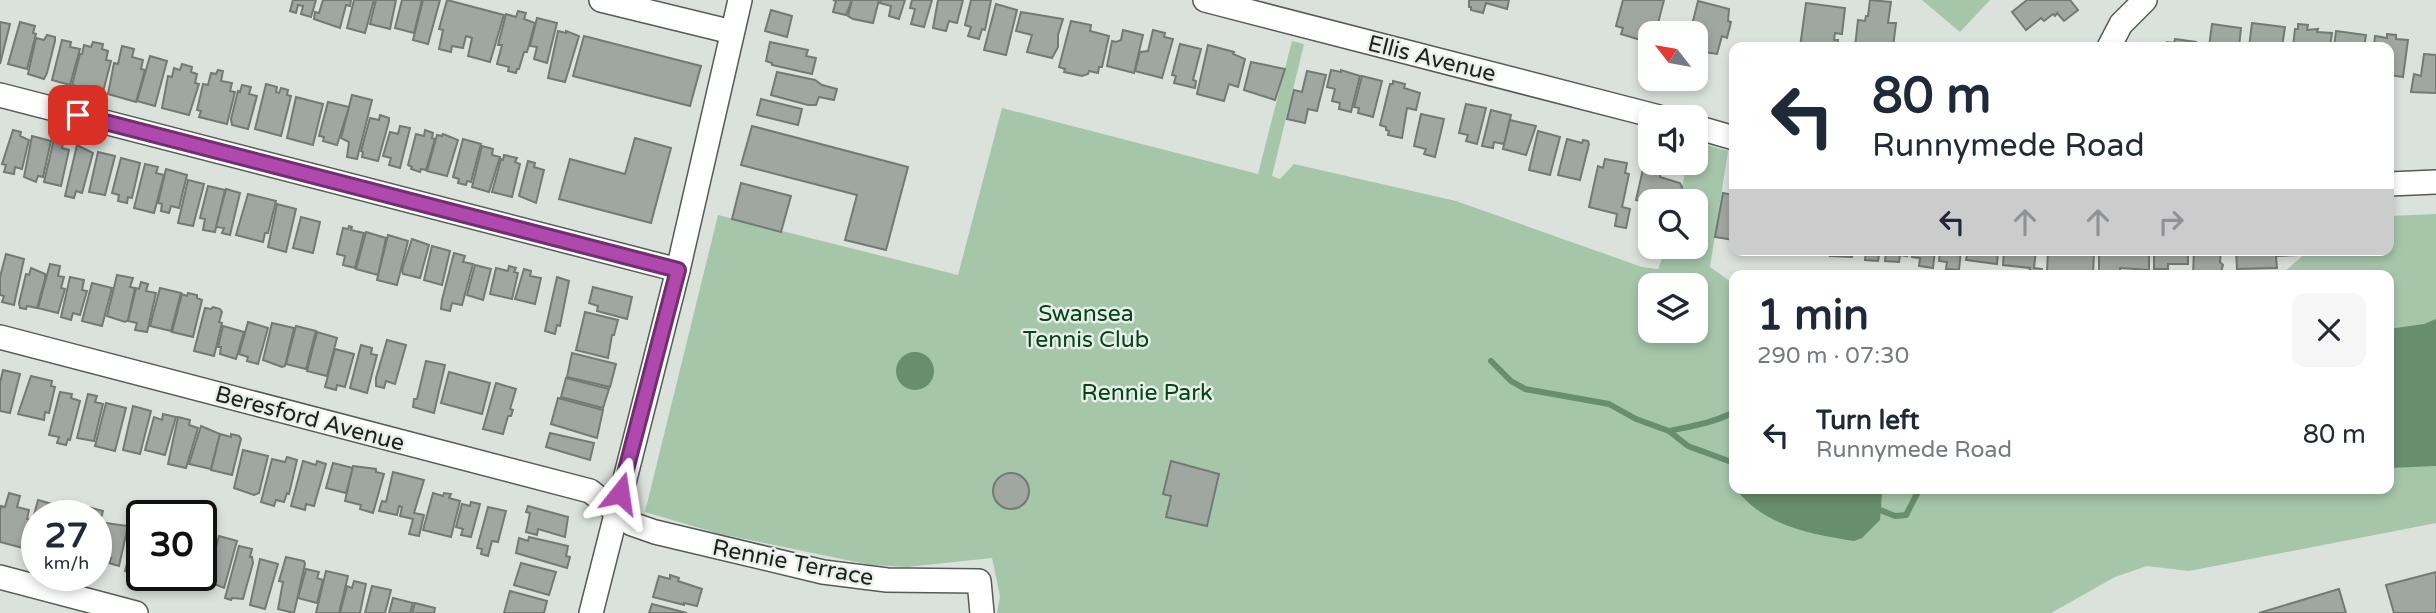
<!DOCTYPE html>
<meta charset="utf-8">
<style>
:root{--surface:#fff;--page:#f6f6f7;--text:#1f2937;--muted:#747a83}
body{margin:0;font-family:"Varela Round",sans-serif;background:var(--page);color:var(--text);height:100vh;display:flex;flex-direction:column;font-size:26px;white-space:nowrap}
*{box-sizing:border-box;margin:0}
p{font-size:23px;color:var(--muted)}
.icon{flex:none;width:38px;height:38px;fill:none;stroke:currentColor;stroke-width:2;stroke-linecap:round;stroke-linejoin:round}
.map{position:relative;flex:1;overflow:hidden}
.side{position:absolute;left:1729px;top:270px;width:665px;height:224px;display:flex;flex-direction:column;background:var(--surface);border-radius:14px;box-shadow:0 4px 10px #0003}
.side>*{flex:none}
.guide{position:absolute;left:1729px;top:42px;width:665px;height:214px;border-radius:14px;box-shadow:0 4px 10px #0003;background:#fff;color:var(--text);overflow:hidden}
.needle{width:46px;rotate:301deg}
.controls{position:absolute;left:1638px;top:21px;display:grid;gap:14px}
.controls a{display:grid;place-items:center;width:70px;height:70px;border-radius:14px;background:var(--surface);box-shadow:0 4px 10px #0003;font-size:35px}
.speed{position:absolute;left:21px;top:500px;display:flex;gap:14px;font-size:35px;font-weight:700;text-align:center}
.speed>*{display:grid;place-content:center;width:91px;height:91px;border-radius:50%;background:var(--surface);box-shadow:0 4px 10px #0003;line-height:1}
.speed small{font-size:18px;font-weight:400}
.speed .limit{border:4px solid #111;border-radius:10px;background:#fff;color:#111}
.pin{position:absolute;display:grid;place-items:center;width:60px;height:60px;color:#fff;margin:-30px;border-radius:14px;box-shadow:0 4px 10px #0006}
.me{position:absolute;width:77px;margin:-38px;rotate:15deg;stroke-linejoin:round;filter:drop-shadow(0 0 5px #0008)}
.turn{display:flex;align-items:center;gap:24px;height:147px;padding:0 28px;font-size:32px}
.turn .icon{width:91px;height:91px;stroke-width:2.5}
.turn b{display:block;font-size:49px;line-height:60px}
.lanes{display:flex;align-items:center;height:66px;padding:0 28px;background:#0003;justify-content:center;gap:35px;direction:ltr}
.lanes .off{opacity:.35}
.round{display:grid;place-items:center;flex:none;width:74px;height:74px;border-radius:14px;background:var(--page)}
.head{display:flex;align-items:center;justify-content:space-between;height:119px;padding:0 28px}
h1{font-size:42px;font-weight:700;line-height:52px}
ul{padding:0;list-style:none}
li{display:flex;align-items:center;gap:21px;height:91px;padding:0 28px}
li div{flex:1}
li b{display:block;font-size:26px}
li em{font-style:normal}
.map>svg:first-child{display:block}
</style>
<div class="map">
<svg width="2436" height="613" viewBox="0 0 2436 613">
<rect width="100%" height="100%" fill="#dbe2dc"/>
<g fill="#a6c6aa" fill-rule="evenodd">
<polygon points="1922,0 1990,0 1960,32"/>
<path d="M 1292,41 L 1304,44 L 1272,176 L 1280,179 L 1294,164 L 1456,201 L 1642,267 L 1658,269 L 1666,247 L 1696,247 L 1696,201 L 1679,201 L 1687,163 L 1696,163 L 1696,142 L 1728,151 L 1710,267 L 1734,284 L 1734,488 L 2389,488 L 2389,275 L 2281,275 L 2309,250 L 2389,250 L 2389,216 L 2436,214 L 2436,523 L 2189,571 L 2147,566 L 2115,577 L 2051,613 L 997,613 L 1000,596 L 992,558 L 907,567 L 871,565 L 720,534 L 645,512 L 718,215 L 958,275 L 1002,108 L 1258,174 ZM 1650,285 L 1696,285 L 1696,331 L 1650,331 Z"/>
</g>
<g fill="#698e6f">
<polygon points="2436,319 2436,466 2389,468 2389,329 2424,324"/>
<circle cx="915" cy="371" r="19"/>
<path d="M 1735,488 L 1878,488 L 1882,494 L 1880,520 L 1862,538 L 1854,541 C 1811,534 1763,526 1735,488 Z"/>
</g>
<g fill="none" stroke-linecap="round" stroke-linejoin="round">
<g stroke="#698e6f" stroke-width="6">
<polyline points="1491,361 1511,381 1525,389 1609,404 1636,419 1669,431 1688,446 1734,463"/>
<path d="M 1669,431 C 1692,426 1713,423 1734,412"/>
<polyline points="1875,508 1895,516 1906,515 1920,488"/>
</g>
</g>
<g fill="#a0a7a1" stroke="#737973" stroke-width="2">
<polygon points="293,0 316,0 311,17 301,14 303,6 298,5 296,13 290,11"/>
<polygon points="323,0 351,0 350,6 346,5 340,28 314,19 315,12 319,13"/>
<polygon points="354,0 374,0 365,33 347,28"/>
<polygon points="376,0 396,0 390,29 370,24"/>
<polygon points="402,0 422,0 414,33 395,28"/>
<polygon points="423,0 440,0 428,44 413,40"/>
<polygon points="447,0 504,15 490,62 468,56 472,38 466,36 463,48 452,46 451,52 439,49 443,30 439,29"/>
<polygon points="833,0 852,0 846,15 833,12 836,1"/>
<polygon points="852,0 879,0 873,23 853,19 848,16"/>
<polygon points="881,0 905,0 899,19 889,16 891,6 880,3"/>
<polygon points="912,0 932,0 924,27 911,24 915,9 910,8"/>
<polygon points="938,0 963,0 957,23 949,21 946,31 933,28"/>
<polygon points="971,0 991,0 985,30 982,29 979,39 968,36 971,27 965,25"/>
<polygon points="1509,0 1507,9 1486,3 1483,13 1471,10 1471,7 1469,7 1469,0"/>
<polygon points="1623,0 1664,0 1656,31 1661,33 1650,33 1650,46 1644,44 1644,41 1621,34 1623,28 1616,26"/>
<polygon points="1870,0 1891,2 1888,23 1896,23 1893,47 1855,47 1858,20 1865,21 1866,16 1868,16"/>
<polygon points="2027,0 2070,0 2078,10 2064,21 2057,13 2055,16 2053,14 2044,21 2041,18 2026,30 2012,12"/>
<polygon points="1698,1 1729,9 1728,21 1731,22 1727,38 1722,36 1717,54 1696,51 1696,33 1690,33"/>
<polygon points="1806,3 1845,8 1842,34 1835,33 1834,40 1838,40 1837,47 1800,47"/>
<polygon points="996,4 1017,10 1006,55 984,50"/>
<polygon points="771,10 792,16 787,37 765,31"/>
<polygon points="518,11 526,13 524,19 535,23 527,52 524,52 519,69 517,69 516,73 508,71 509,67 497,64 502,45 498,45 506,14 516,17"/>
<polygon points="1021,12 1063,19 1058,35 1058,47 1052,58 1027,52 1032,35 1016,31"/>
<polygon points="537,18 557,23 547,63 534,59 537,47 530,46"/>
<polygon points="1071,21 1091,25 1090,31 1109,36 1102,67 1099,67 1098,73 1089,71 1088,74 1082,76 1064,72 1065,69 1059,67"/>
<polygon points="0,22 10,24 0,64"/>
<polygon points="20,22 35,26 33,33 36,34 27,69 8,64"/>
<polygon points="2252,23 2285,27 2282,47 2249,47"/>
<polygon points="2212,24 2241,28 2239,47 2209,47"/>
<polygon points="2298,24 2308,25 2307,30 2318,29 2317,32 2332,33 2330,47 2293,47 2295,29 2298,29"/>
<polygon points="1123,30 1143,35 1134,73 1107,66 1112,41 1116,42 1121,40"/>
<polygon points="1153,30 1165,33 1164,37 1173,39 1162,78 1135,71 1140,52 1148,51"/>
<polygon points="558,31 566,33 566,31 579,36 565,82 548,78"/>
<polygon points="2336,31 2366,35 2364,47 2334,47"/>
<polygon points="2387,34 2396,35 2396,39 2408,40 2403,77 2389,75 2389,47 2374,47 2375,36 2387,38"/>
<polygon points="47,35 55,37 55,41 47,73 44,79 28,74 36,38 44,40"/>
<polygon points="584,36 701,66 690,106 573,76"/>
<polygon points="2175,39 2196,42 2197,47 2166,47 2167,42 2174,43"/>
<polygon points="62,40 71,42 70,47 80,49 70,85 52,80"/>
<polygon points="93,42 103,44 102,49 108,51 106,60 111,61 103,92 72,85 80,54 82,54 84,45 91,47"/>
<polygon points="770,42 808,50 806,56 816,58 812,74 772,65 772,63 766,61"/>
<polygon points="1180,44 1201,49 1193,80 1196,81 1195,88 1174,83 1176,76 1172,75"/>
<polygon points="1208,45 1234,52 1233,54 1245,59 1238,87 1229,84 1224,101 1197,94"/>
<polygon points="122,46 134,49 132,57 143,60 141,69 145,70 136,102 108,94 114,63 118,64"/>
<polygon points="2424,54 2436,55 2436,93 2411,92 2414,74 2421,76"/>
<polygon points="150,56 167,61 155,106 137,101"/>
<polygon points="1251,62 1285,69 1275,100 1244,90"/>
<polygon points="182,64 192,67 191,72 197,74 195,83 199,84 189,115 162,108 168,76 172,77 174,68 180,70"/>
<polygon points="218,70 223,71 221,81 232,83 230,91 235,92 227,124 199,117 201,111 197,110 203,84 208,85 211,73 216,74"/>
<polygon points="1331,70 1341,72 1341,70 1360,76 1351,112 1339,109 1340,103 1332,101 1335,89 1327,87"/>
<polygon points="1307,71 1326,75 1317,111 1308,109 1305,123 1287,119 1294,90 1302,92"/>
<polygon points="777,72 815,80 822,85 837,89 834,100 819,97 816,105 808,105 771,95"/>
<polygon points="1362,76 1382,81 1373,117 1358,113 1359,108 1354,107"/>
<polygon points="1393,81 1405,84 1404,88 1420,93 1416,110 1407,108 1402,138 1388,135 1389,131 1386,130 1386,127 1380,125 1390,84 1393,84"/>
<polygon points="266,84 277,87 276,92 279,93 281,88 288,90 287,95 291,96 281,136 255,129"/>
<polygon points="242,85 251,87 249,94 257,96 248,129 232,125 231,119 238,91 240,92"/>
<polygon points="352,95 372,100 357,159 347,157 349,142 341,138"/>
<polygon points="296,97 323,104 313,145 287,138"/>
<polygon points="761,99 802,109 798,125 757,115"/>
<polygon points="328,102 349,107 337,145 323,141 324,137 319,136"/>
<polygon points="1466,104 1486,108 1477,144 1466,141 1468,135 1459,133"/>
<polygon points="1491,110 1511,115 1504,144 1494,142 1493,148 1482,146"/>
<polygon points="1421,114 1444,119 1435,157 1424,154 1426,149 1414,146"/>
<polygon points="380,115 389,118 389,121 378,161 362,157 363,152 361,151 370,118 379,120"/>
<polygon points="1510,120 1536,126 1526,155 1503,149"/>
<polygon points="400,126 410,128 400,168 389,165 391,158 383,156 390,132 398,134"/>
<polygon points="752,126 908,167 886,250 845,240 857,195 741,165"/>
<polygon points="13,130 21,132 20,136 29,140 22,169 15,167 14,174 4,172 6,165 2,164"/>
<polygon points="425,130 433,133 432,138 435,139 426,170 421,169 420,172 411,169 412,167 408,165 416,134 424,136"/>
<polygon points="1538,131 1560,137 1550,175 1529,170"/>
<polygon points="443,134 458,140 447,176 427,171 437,135 442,136"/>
<polygon points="32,136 51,141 43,177 38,176 36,182 24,177"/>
<polygon points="635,138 671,148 651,223 559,199 570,159 625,174"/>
<polygon points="54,139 63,142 62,148 69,150 61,186 44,182"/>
<polygon points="463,139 481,144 471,182 467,181 466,185 458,183 459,179 453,177"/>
<polygon points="1567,139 1582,143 1583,140 1588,141 1589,144 1580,180 1558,175"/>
<polygon points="77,145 93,153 82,193 76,191 74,198 65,196"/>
<polygon points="482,146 493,149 492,155 500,157 489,192 472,187"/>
<polygon points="98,152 115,156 105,195 89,192"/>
<polygon points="504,155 517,158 515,162 520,164 512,197 492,192 501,159 503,160"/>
<polygon points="121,158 140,163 132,198 128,197 127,203 118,201 119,195 112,193"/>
<polygon points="1605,159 1627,163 1625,173 1629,174 1622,207 1630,209 1626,228 1615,226 1617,214 1589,207 1598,166 1603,168"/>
<polygon points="528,161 535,163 534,167 544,170 536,203 519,196"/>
<polygon points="145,164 158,167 156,173 164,175 154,213 134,208"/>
<polygon points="166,169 187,175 179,208 171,206 169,213 161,211 162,204 158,203"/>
<polygon points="1643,169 1660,173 1660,177 1680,183 1682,187 1679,201 1650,201 1650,204 1636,200"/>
<polygon points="188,180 204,184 193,226 178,223"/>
<polygon points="741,183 791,196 781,232 732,219"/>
<polygon points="208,186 225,190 215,232 203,230 205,219 200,218"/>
<polygon points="226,189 240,193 230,235 222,233 224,228 216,227"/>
<polygon points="1723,193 1734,195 1734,240 1715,237"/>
<polygon points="248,194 276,201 268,233 265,233 263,242 236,235"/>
<polygon points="277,204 296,209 286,252 268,247"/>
<polygon points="301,217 320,222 313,253 293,248"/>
<polygon points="349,226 352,227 351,230 364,233 355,268 343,265 345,256 337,254 343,228 348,229"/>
<polygon points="366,232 386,238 378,275 356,269"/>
<polygon points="388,235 408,241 397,285 377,280"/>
<polygon points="412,239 429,245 420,278 403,274 402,270"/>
<polygon points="432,246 450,251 442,285 424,280"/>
<polygon points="1831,250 1853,250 1852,257 1830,256"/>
<polygon points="1859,250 1880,250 1878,261 1865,260 1866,251"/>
<polygon points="1886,250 1908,250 1907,256 1900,255 1899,262 1885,261"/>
<polygon points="1912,250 1935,250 1933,268 1919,266 1920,258 1912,257"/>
<polygon points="1940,250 1961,250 1959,270 1946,269 1947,262 1939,261"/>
<polygon points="1968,250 1998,250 1997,264 1966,260"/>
<polygon points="2004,250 2036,250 2034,268 2042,269 2041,275 2029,275 2030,268 2003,265"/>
<polygon points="2048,250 2094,250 2093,275 2047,272"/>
<polygon points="2099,250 2149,250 2149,270 2120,268 2120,275 2099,275"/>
<polygon points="2154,250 2188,250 2188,264 2168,264 2168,269 2154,269"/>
<polygon points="2194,250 2221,250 2220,262 2223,265 2220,275 2193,275"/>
<polygon points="2236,250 2297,250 2297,255 2276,256 2277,268 2237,269"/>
<polygon points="454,253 465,256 463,262 473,264 462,305 452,303 450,311 441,309 442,300"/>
<polygon points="6,254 24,259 14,305 2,302 4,296 0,295 0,277"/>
<polygon points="50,264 60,266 58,276 64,277 61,288 65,289 58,313 38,308"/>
<polygon points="475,265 491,269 483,300 467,295"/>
<polygon points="509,266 516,268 514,272 518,273 512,299 490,294 496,268 508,271"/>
<polygon points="31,268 45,274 45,279 37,308 27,306 26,309 20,308 19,303 26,274 29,275"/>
<polygon points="524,269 531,271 530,276 541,278 535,304 515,299"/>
<polygon points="117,275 133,278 130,287 135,288 128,320 125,322 107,316"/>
<polygon points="70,277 84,280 82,290 87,291 80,315 73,313 71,320 61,317"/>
<polygon points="557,277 569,281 560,326 557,325 555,334 545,331"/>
<polygon points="141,282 148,284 146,291 156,293 147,332 135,330 137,323 128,321 136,288 139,289"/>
<polygon points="92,283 112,288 102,326 82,321"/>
<polygon points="593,287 632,297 627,319 597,311 598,306 589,303"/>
<polygon points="160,288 181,293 171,331 150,326"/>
<polygon points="188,293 197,295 197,298 202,300 193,337 172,332 182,294 187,296"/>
<polygon points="213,307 220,309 222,312 219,322 222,323 214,356 194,351 205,308 211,309"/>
<polygon points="585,312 618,320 614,335 612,335 608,358 576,350"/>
<polygon points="248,322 268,328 258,364 247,361 248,357 239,354"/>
<polygon points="272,323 294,328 285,366 282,367 263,360"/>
<polygon points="223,326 244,332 236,359 220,354 221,347 218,347"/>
<polygon points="296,326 316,331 306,369 286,364"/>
<polygon points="317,332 337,338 327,376 307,371"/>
<polygon points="387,340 406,345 395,384 386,381 384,388 376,386 376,378"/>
<polygon points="361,345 372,348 371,354 377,355 367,393 350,388"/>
<polygon points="335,349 354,354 345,387 337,385 336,390 325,387"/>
<polygon points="572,353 616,364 610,387 567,377"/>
<polygon points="426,361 445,365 434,413 413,407 414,399 417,399"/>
<polygon points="3,370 20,374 10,413 0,411 0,383"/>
<polygon points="449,372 490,383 482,414 441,403"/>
<polygon points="31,376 52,381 51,386 55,387 49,413 45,412 44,420 18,414"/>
<polygon points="566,378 609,389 603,408 561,397"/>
<polygon points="496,383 516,389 510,409 513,410 511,416 508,416 503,434 483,429"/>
<polygon points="60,392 72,394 71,398 80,401 70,440 68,439 66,445 57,443 59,437 49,435"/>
<polygon points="88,394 97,396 95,402 103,404 94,441 77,438"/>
<polygon points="558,398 603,410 597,438 551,424"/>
<polygon points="106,403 126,408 115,451 95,446"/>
<polygon points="133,406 151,411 140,454 123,450"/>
<polygon points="163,414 176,417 165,455 145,450 154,417 162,420"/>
<polygon points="178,417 190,420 189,425 198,428 186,468 168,464"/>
<polygon points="201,426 220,434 211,469 189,464"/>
<polygon points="550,433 594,443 590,460 546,447"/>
<polygon points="220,434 231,437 231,434 239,436 241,439 232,475 211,470"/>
<polygon points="243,450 268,456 259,493 254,495 234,488"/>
<polygon points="287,457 297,460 289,494 287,493 284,502 276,500 274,506 261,502 272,459 285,462"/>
<polygon points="303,461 316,465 317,461 326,464 314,506 306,504 305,510 291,506"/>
<polygon points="1171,461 1219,474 1207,526 1166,517 1171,496 1163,494"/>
<polygon points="333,463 353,468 346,493 326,488"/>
<polygon points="353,466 376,469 376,472 384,474 373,513 360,509 361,505 345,501"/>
<polygon points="393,472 424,480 414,513 424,515 419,536 409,534 413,519 400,516 402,507 399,506 397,515 379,511 382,501 386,502"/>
<circle cx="1011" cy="491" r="18"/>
<polygon points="9,493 20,496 17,507 29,510 27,519 31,520 23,548 0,542 0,511 1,506 5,507"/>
<polygon points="433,493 443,496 444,493 451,494 449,498 460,501 451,537 423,530"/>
<polygon points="38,500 59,506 56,516 37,516 37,544 27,541"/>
<polygon points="64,501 82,506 80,516 60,516"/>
<polygon points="471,502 480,504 471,537 461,535 463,529 456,527 462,504 470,506"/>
<polygon points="84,506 103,511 96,537 96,516 81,516"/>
<polygon points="528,506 568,517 565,537 538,529 537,535 526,532 530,513 526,512"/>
<polygon points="488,507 506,511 498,542 492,541 488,556 481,554 482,549 477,548"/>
<polygon points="106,523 128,526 119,566 109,563 111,558 97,554"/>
<polygon points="201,531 216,535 204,582 185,577 201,576"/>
<polygon points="135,535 142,537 142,576 125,571"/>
<polygon points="219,536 237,541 224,588 207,581"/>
<polygon points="529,537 568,546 566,556 570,557 567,568 516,553 519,538 528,541"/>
<polygon points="239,546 252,549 250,557 252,557 253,563 243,599 232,598 231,600 225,598"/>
<polygon points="286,557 304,561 305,564 294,613 278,609 283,582 279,581"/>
<polygon points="260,559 278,564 265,609 250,605"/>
<polygon points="521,563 556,572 549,595 514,585"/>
<polygon points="306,569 319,572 317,578 323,580 317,603 298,598"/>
<polygon points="326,571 348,576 339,613 316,613"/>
<polygon points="2436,572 2436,613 2394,613 2386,585"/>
<polygon points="670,575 679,578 678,581 702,589 697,606 684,603 684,605 653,597 659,576 670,579"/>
<polygon points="153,576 177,576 174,587 162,584 163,579"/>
<polygon points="354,581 366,584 360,613 340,613 347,586 352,588"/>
<polygon points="372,586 391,590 385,613 365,613"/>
<polygon points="2339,589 2346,613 2259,613"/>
<polygon points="510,591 547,601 544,613 504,613"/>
<polygon points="393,598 413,603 410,613 389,613"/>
<polygon points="415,603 435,608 434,613 412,613"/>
<polygon points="652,604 687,613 649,613"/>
</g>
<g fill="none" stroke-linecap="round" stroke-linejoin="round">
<defs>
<g id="minor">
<polyline points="601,0 732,32"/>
<polyline points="1205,0 1659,117"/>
<polyline points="2109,47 2121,24 2145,0"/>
<polyline points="0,95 678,270"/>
<polyline points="1696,127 1734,138"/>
<polyline points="2389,184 2436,182"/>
<polyline points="0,337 590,491 632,524 655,532 823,572 887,580 979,581 982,613"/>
<polyline points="0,577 136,613"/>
<polyline points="591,613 678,270 740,0"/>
</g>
</defs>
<use href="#minor" stroke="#555b56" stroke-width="26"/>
<use href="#minor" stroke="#fff" stroke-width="23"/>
</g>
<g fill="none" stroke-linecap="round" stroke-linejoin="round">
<defs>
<polyline id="route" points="78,115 678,270 620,493"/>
</defs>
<use href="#route" stroke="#722f70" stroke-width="18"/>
<use href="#route" stroke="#b049ad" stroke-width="12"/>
</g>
<g text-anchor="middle" stroke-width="5" stroke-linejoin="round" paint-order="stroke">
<g font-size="23" fill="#1e201e" stroke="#e8efe9">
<text transform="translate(1432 58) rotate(14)" y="8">Ellis Avenue</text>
<text transform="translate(310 418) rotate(15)" y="8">Beresford Avenue</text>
<text transform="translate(793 562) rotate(11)" y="8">Rennie Terrace</text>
</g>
<g font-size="23" fill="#044419" stroke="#e8efe9">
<text x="1086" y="321">Swansea<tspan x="1086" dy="26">Tennis Club</tspan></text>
<text x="1147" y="400">Rennie Park</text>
</g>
</g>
</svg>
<div class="controls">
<a><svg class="needle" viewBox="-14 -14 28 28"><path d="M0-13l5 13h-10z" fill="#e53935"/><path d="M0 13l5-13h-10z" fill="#747a83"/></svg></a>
<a><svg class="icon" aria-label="sound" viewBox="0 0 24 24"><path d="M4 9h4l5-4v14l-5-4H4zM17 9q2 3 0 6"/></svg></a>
<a><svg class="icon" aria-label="search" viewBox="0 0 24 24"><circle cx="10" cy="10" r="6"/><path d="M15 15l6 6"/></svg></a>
<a><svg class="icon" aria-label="layers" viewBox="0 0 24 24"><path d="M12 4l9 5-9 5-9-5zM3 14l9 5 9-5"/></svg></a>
</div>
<div class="speed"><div>27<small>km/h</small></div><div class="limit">30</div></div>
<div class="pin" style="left:78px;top:115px;background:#d93025"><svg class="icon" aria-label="arrive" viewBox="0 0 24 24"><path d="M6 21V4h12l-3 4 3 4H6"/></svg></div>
<svg class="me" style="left:620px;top:493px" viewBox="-20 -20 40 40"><path d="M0-17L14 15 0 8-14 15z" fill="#b049ad" stroke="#fff" stroke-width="4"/></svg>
<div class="guide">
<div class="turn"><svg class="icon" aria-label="left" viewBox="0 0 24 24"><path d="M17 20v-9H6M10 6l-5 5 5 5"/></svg><div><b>80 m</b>Runnymede Road</div></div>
<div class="lanes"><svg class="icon" aria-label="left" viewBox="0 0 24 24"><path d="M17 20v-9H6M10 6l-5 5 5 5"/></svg><svg class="icon off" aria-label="ahead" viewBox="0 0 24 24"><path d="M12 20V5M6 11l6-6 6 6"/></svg><svg class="icon off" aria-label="ahead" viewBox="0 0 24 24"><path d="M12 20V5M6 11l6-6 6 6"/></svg><svg class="icon off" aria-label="right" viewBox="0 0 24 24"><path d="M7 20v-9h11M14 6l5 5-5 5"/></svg></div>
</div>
<section class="side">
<div class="head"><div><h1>1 min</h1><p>290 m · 07:30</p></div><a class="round"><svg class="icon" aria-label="close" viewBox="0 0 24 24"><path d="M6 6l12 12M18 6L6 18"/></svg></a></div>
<ul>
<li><svg class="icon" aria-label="left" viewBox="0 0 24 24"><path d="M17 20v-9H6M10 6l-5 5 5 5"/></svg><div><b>Turn left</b><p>Runnymede Road</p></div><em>80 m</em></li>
</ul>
</section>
</div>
